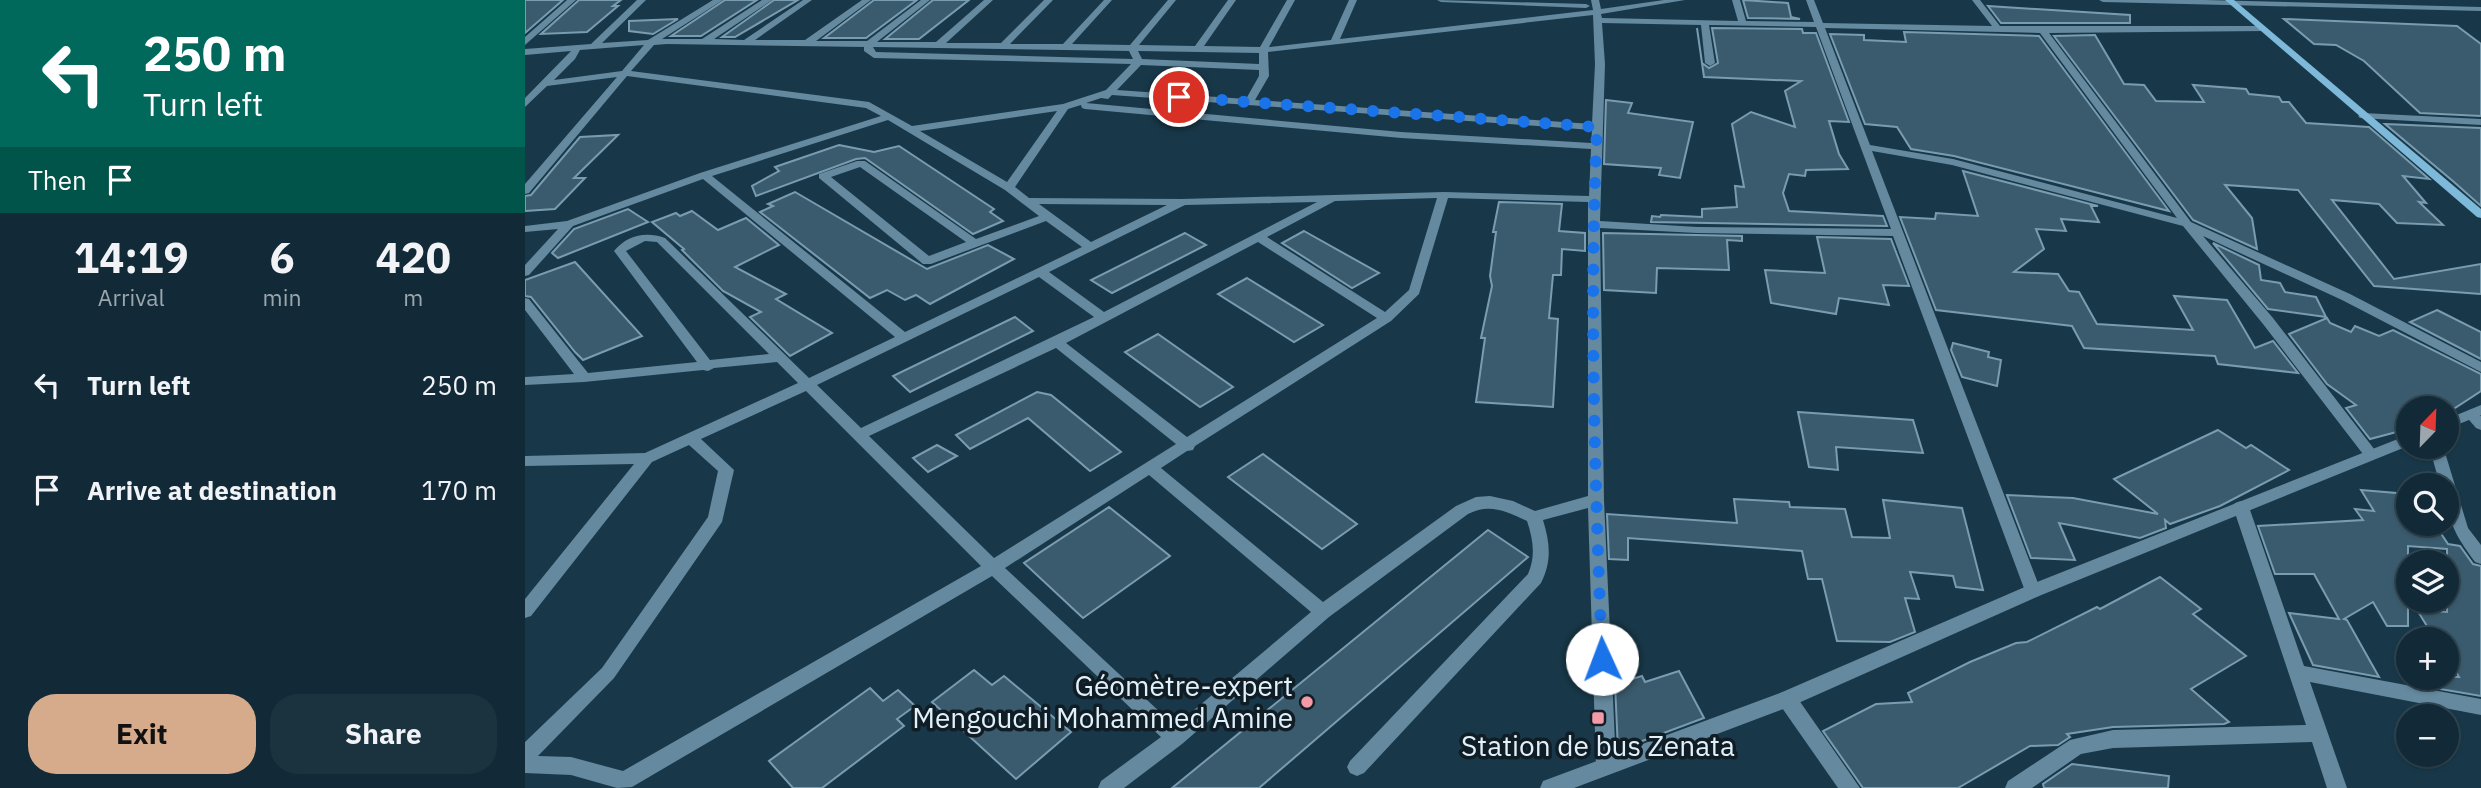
<!DOCTYPE html>
<meta charset="utf-8">
<style>
:root{--surface:#122a37;--page:#1b323f;--text:#f1f3f6;--muted:#9ca7ad;--line:#314652;--accent:#d6ab8b}
body{margin:0;font-family:"IBM Plex Sans",sans-serif;background:var(--page);color:var(--text);height:100vh;display:flex;flex-direction:column;font-size:26px;white-space:nowrap}
*{box-sizing:border-box;margin:0}
p{font-size:23px;color:var(--muted)}
.icon{flex:none;width:38px;height:38px;fill:none;stroke:currentColor;stroke-width:2;stroke-linecap:round;stroke-linejoin:round}
.map{position:relative;flex:1;overflow:hidden}
.side{display:flex;flex-direction:column;background:var(--surface);width:525px}
.side>*{flex:none}
.guide{background:#00695c;color:#fff;overflow:hidden}
.needle{width:46px;rotate:23deg}
.fabs{position:absolute;left:1871px;top:396px;display:grid;gap:14px}
.fabs a{display:grid;place-items:center;width:63px;height:63px;border-radius:50%;background:var(--surface);box-shadow:0 2px 5px #0004,0 0 0 2px var(--line);font-size:35px}
.pin{position:absolute;display:grid;place-items:center;width:60px;height:60px;color:#fff;margin:-30px;border:4px solid #fff;border-radius:50%;box-shadow:0 2px 7px #0007}
.me{position:absolute;width:77px;margin:-38px;rotate:358deg;stroke-linejoin:round;filter:drop-shadow(0 0 5px #0008)}
.turn{display:flex;align-items:center;gap:24px;height:147px;padding:0 28px;font-size:32px}
.turn .icon{width:91px;height:91px;stroke-width:2.5}
.turn b{display:block;font-size:49px;line-height:60px}
.then{display:flex;align-items:center;height:66px;padding:0 28px;background:#0003;gap:14px;font-size:26px}
.eta{display:flex;justify-content:space-evenly;align-items:center;height:119px;text-align:center}
.eta b{font-size:42px;font-weight:700;line-height:49px}
.primary-button{display:flex;gap:14px;margin-top:auto;padding:14px 28px}
.primary-button a{flex:1;height:80px;border-radius:28px;background:var(--accent);color:#111;font-size:28px;font-weight:700;line-height:80px;text-align:center}
.primary-button a+a{background:var(--page);color:var(--text)}
ul{padding:0;list-style:none}
li{display:flex;align-items:center;gap:21px;height:105px;padding:0 28px}
li div{flex:1}
li b{display:block;font-size:26px}
li em{font-style:normal}
main{display:flex;flex:1;min-height:0}
.map>svg:first-child{display:block}
</style>
<main>
<section class="side">
<div class="guide">
<div class="turn"><svg class="icon" aria-label="left" viewBox="0 0 24 24"><path d="M17 20v-9H6M10 6l-5 5 5 5"/></svg><div><b>250 m</b>Turn left</div></div>
<div class="then">Then<svg class="icon" aria-label="arrive" viewBox="0 0 24 24"><path d="M6 21V4h12l-3 4 3 4H6"/></svg></div>
</div>
<div class="eta">
<div><b>14:19</b><p>Arrival</p></div>
<div><b>6</b><p>min</p></div>
<div><b>420</b><p>m</p></div>
</div>
<ul>
<li><svg class="icon" aria-label="left" viewBox="0 0 24 24"><path d="M17 20v-9H6M10 6l-5 5 5 5"/></svg><div><b>Turn left</b></div><em>250 m</em></li>
<li><svg class="icon" aria-label="arrive" viewBox="0 0 24 24"><path d="M6 21V4h12l-3 4 3 4H6"/></svg><div><b>Arrive at destination</b></div><em>170 m</em></li>
</ul>
<div class="primary-button"><a>Exit</a><a>Share</a></div>
</section>
<div class="map">
<svg width="1956" height="788" viewBox="0 0 1956 788">
<rect width="100%" height="100%" fill="#183849"/>
<g fill="#3a5b6d" stroke="#7a9cb0" stroke-width="2">
<polygon points="0,0 38,0 0,33"/>
<polygon points="54,0 96,0 88,6 93,6 62,32 16,34"/>
<polygon points="200,0 232,0 176,36 146,36"/>
<polygon points="249,0 273,0 210,37 197,37"/>
<polygon points="349,0 392,0 341,38 299,38"/>
<polygon points="408,0 444,0 394,39 360,39"/>
<polygon points="1218,0 1263,3 1266,17 1275,19 1223,18"/>
<polygon points="1463,6 1605,15 1605,23 1476,23"/>
<polygon points="153,19 128,34 104,31 104,21"/>
<polygon points="1759,19 1932,26 1956,44 1956,116 1895,113 1839,61 1811,45 1789,44"/>
<polygon points="1172,28 1177,63 1184,68 1193,63 1187,28 1277,29 1278,33 1291,33 1324,122 1304,121 1314,154 1323,169 1281,170 1280,176 1264,174 1258,193 1264,211 1358,216 1362,226 1126,222 1127,216 1135,217 1136,215 1177,217 1177,209 1212,207 1210,186 1219,187 1207,124 1226,112 1270,127 1260,91 1276,81 1179,77"/>
<polygon points="1379,32 1514,36 1644,211 1429,156 1386,149 1372,127 1340,124 1305,34 1339,35 1339,40 1381,42"/>
<polygon points="1570,35 1599,84 1619,85 1631,101 1679,102 1668,85 1721,89 1724,94 1754,97 1757,102 1764,102 1781,123 1844,127 1904,179 1878,176 1901,203 1894,202 1918,225 1872,223 1854,204 1807,200 1869,279 1956,264 1956,294 1849,286 1773,190 1700,185 1727,218 1732,249 1668,220 1529,36"/>
<polygon points="1081,100 1107,103 1103,113 1168,122 1155,178 1134,175 1136,168 1079,164"/>
<polygon points="1860,124 1956,128 1956,206 1929,182"/>
<polygon points="93,135 49,178 60,178 30,209 0,211 0,196 6,195 55,137"/>
<polygon points="314,145 349,152 374,146 469,209 465,212 478,221 448,234 340,158 331,159 231,196 227,186 254,171 250,167"/>
<polygon points="1438,171 1573,206 1566,206 1574,222 1536,219 1541,231 1511,229 1519,249 1489,272 1533,274 1544,291 1554,292 1572,324 1668,330 1649,296 1702,300 1730,348 1748,341 1773,373 1693,364 1690,356 1559,348 1547,326 1411,310 1375,217 1410,219 1411,213 1453,216"/>
<polygon points="270,192 402,269 463,245 489,259 405,304 391,295 380,300 362,290 345,298 235,212 248,206 243,204"/>
<polygon points="974,202 1037,204 1034,231 1060,233 1060,251 1037,249 1036,275 1028,275 1024,318 1033,319 1028,407 951,402 960,338 956,338 967,286 965,276 971,232 968,232"/>
<polygon points="103,209 123,222 33,258 27,253 49,229"/>
<polygon points="167,211 193,230 221,218 254,245 210,267 261,294 251,299 307,333 265,356 225,317 236,312 198,291 157,250 159,249 127,222 151,213 155,216"/>
<polygon points="779,231 854,273 827,288 757,243"/>
<polygon points="660,233 681,245 587,293 566,280"/>
<polygon points="1078,233 1217,236 1217,241 1202,240 1204,270 1132,268 1131,293 1079,290"/>
<polygon points="1292,237 1366,239 1384,286 1358,285 1364,305 1314,298 1311,314 1246,303 1240,270 1300,273"/>
<polygon points="1688,243 1734,265 1736,280 1755,283 1760,292 1791,297 1801,317 1743,309"/>
<polygon points="50,262 117,336 58,360 50,352 6,297 0,296 0,280"/>
<polygon points="722,278 798,325 769,342 693,294"/>
<polygon points="1912,310 1956,332 1956,359 1885,322"/>
<polygon points="490,317 508,331 385,392 368,376"/>
<polygon points="1802,318 1805,323 1826,332 1830,326 1854,336 1868,330 1956,374 1956,391 1930,408 1883,408 1883,429 1845,439 1821,408 1831,405 1802,384 1764,334"/>
<polygon points="633,334 708,387 675,407 600,352"/>
<polygon points="1428,343 1464,352 1463,357 1476,360 1472,386 1437,377 1426,350"/>
<polygon points="512,392 526,395 596,452 565,471 503,418 445,449 431,435"/>
<polygon points="1273,412 1388,420 1398,453 1311,447 1313,470 1284,467"/>
<polygon points="1693,430 1721,448 1726,445 1764,470 1695,506 1645,524 1640,520 1641,528 1615,538 1534,523 1550,560 1506,558 1482,495 1548,498 1633,514 1589,479"/>
<polygon points="412,445 432,456 403,472 388,458"/>
<polygon points="738,454 832,524 797,549 703,477"/>
<polygon points="1836,490 1883,494 1883,523 1909,523 1923,544 1935,546 1948,564 1956,566 1956,696 1898,686 1893,677 1934,677 1922,657 1922,639 1910,639 1892,610 1922,612 1922,549 1883,546 1883,626 1862,626 1848,602 1819,619 1822,620 1854,677 1788,665 1764,613 1814,619 1789,574 1750,574 1733,526 1838,520 1830,509 1849,511"/>
<polygon points="1209,499 1264,502 1265,507 1320,509 1327,537 1365,538 1358,500 1437,508 1458,590 1431,587 1428,576 1385,572 1394,599 1380,598 1390,632 1365,642 1312,641 1297,579 1283,579 1277,551 1103,538 1103,560 1084,559 1082,514 1212,523"/>
<polygon points="584,507 645,556 558,618 499,563"/>
<polygon points="963,530 1003,557 734,788 647,788"/>
<polygon points="1635,577 1676,609 1668,614 1721,656 1666,689 1704,722 1699,724 1588,727 1542,734 1545,737 1533,745 1505,746 1433,788 1338,788 1298,731 1351,704 1387,702 1383,693 1445,662 1491,643 1502,642 1572,607 1575,609"/>
<polygon points="449,670 467,685 479,676 546,732 491,779 407,702"/>
<polygon points="1154,671 1179,718 1093,750 1090,684 1117,676 1120,682"/>
<polygon points="345,688 358,701 373,690 390,706 372,719 379,726 297,788 268,788 244,761"/>
<polygon points="1547,764 1644,776 1643,788 1519,788 1518,784"/>
</g>
<g fill="none" stroke-linecap="round" stroke-linejoin="round">
<g fill="#65899e" fill-rule="evenodd">
<polygon points="42,0 51,0 0,45 0,37"/>
<path d="M 112,0 L 121,0 L 77,43 L 123,40 L 188,0 L 198,0 L 137,39 L 177,39 L 237,0 L 247,0 L 189,39 L 219,40 L 278,0 L 287,0 L 230,40 L 280,40 L 337,0 L 346,0 L 291,41 L 342,41 L 396,0 L 405,0 L 352,42 L 411,42 L 459,0 L 468,0 L 421,43 L 476,43 L 519,0 L 528,0 L 485,44 L 538,44 L 579,0 L 587,0 L 547,44 L 605,45 L 643,0 L 651,0 L 614,45 L 670,46 L 703,0 L 711,0 L 679,46 L 735,47 L 762,0 L 770,0 L 744,47 L 806,40 L 824,0 L 832,0 L 815,39 L 1068,10 L 1066,0 L 1074,0 L 1076,9 L 1139,0 L 1160,0 L 1076,14 L 1077,18 L 1213,21 L 1207,0 L 1215,0 L 1221,21 L 1289,22 L 1281,0 L 1289,0 L 1298,23 L 1467,26 L 1447,0 L 1455,0 L 1475,26 L 1738,26 L 1742,29 L 1741,31 L 1524,33 L 1666,222 L 1825,294 L 1956,362 L 1956,372 L 1817,300 L 1678,236 L 1748,318 L 1853,454 L 1851,458 L 1841,458 L 1738,324 L 1658,226 L 1427,165 L 1347,151 L 1516,591 L 1514,596 L 1508,598 L 1502,596 L 1500,591 L 1368,236 L 1172,233 L 1075,228 L 1079,500 L 1091,765 L 1088,771 L 1081,774 L 1074,771 L 1071,765 L 1063,508 L 1018,520 C 1025,543 1027,561 1016,583 L 839,773 L 832,776 L 825,773 L 822,767 L 825,761 L 1003,574 C 1011,556 1008,539 1002,521 C 981,511 964,503 943,514 L 804,617 L 657,744 L 599,788 L 573,788 L 576,781 L 636,737 L 467,576 L 107,787 L 92,788 L 46,775 L 0,773 L 0,742 L 77,668 L 183,517 L 193,471 L 164,445 L 127,462 L 6,616 L 0,618 L 0,599 L 109,464 L 0,466 L 0,456 L 120,453 L 273,383 L 252,362 L 189,368 L 183,371 L 178,370 L 59,382 L 0,385 L 0,377 L 49,374 L 0,310 L 0,298 L 4,299 L 63,373 L 172,362 L 89,251 C 102,235 121,231 140,238 L 284,378 L 370,337 L 178,179 L 48,226 L 4,275 L 0,276 L 0,265 L 33,229 L 0,232 L 0,226 L 42,221 L 175,173 L 356,116 L 341,108 L 102,76 L 4,193 L 0,194 L 0,184 L 92,77 L 22,86 L 0,107 L 0,98 L 46,51 L 0,55 L 0,49 L 66,44 ZM 1068,15 L 1070,64 L 1067,124 L 730,100 L 744,76 L 743,52 ZM 1077,23 L 1176,25 L 1180,63 L 1185,66 L 1190,63 L 1184,25 L 1291,27 L 1366,229 L 1172,227 L 1075,221 L 1080,64 ZM 1300,28 L 1515,33 L 1652,218 L 1428,159 L 1345,145 ZM 142,44 L 339,47 L 339,51 L 349,58 L 606,64 L 581,90 L 538,104 L 387,126 L 344,102 L 106,71 L 129,45 ZM 119,45 L 97,71 L 29,80 L 50,59 L 55,50 ZM 348,47 L 604,51 L 608,59 L 351,52 ZM 613,51 L 734,53 L 734,64 L 617,59 ZM 616,65 L 734,70 L 734,76 L 721,99 L 592,90 ZM 587,95 L 1067,130 L 1066,143 L 876,132 L 561,103 L 576,98 L 583,99 ZM 556,105 L 557,108 L 560,109 L 876,138 L 1066,149 L 1064,196 L 919,192 L 656,199 L 504,198 L 490,187 L 543,109 ZM 532,111 L 482,182 L 395,131 ZM 363,120 L 480,190 L 514,216 L 451,239 L 340,161 L 332,161 L 294,174 L 294,178 L 398,264 L 406,264 L 521,221 L 557,247 L 380,332 L 187,176 ZM 335,167 L 441,242 L 404,256 L 306,177 ZM 912,198 L 884,290 L 860,312 L 742,237 L 810,201 ZM 923,198 L 1063,202 L 1063,496 L 1010,511 L 988,501 L 965,496 L 951,497 L 931,506 L 798,602 L 636,468 L 662,451 L 668,450 L 670,446 L 866,321 L 894,294 ZM 792,202 L 579,312 L 524,272 L 660,205 ZM 514,204 L 642,205 L 566,242 ZM 120,241 L 132,242 L 244,354 L 185,360 L 101,251 ZM 733,242 L 852,318 L 662,437 L 541,343 ZM 514,277 L 569,317 L 336,428 L 292,385 ZM 531,348 L 651,444 L 469,558 L 344,436 ZM 281,391 L 456,566 L 98,771 L 46,757 L 13,756 L 89,678 L 197,522 L 209,470 L 176,439 ZM 624,475 L 786,612 L 650,726 L 480,568 Z"/>
<polygon points="912,0 1061,4 1065,6 1061,8 916,2"/>
<polygon points="1838,113 1956,119 1956,125 1835,118 1833,116"/>
<polygon points="1946,409 1956,416 1956,430 1951,428 1939,414"/>
<path d="M 1904,446 L 1918,446 L 1943,528 L 1956,545 L 1956,564 L 1950,562 C 1929,533 1922,522 1922,485 L 1915,485 Z"/>
<polygon points="1716,501 1722,503 1724,507 1779,666 1956,699 1956,715 1785,682 1822,788 1802,788 1787,742 1588,748 1556,754 1507,788 1480,788 1483,781 1545,740 1588,730 1781,725 1708,507 1710,503"/>
<polygon points="1262,691 1269,693 1335,788 1313,788 1255,705 1253,699 1255,693"/>
</g>
<g fill="#65899e" fill-rule="evenodd">
<polygon points="1574,0 1680,0 1956,7 1956,11 1578,2"/>
<polygon points="1956,405 1956,415 1922,429 1922,419"/>
<polygon points="1883,435 1883,446 1514,596 1269,705 1049,788 1015,788 1018,781 1255,693 1502,586"/>
</g>
<polygon fill="#7eb9da" fill-rule="evenodd" points="1700,0 1709,0 1956,209 1956,218 1952,217"/>
</g>
<g fill="none" stroke-linecap="round" stroke-linejoin="round">
<path stroke="#1a73e8" stroke-width="12" stroke-dasharray="0 21.6" d="M 654,97 L 1072,127 C 1064,304 1070,482 1077,659"/>
</g>
<g fill="#f39aa9" stroke="#101d25" stroke-width="2.5">
<circle cx="782" cy="702" r="7"/>
<rect x="1066" y="711" width="14" height="14" rx="3.5"/>
</g>
<g text-anchor="middle" stroke-width="7" stroke-linejoin="round" paint-order="stroke">
<g font-size="28" fill="#e0f1fc" stroke="#101d25" text-anchor="end">
<text x="768" y="696">Géomètre-expert<tspan x="768" dy="32">Mengouchi Mohammed Amine</tspan></text>
<text x="1073" y="756" text-anchor="middle">Station de bus Zenata</text>
</g>
</g>
</svg>
<div class="fabs">
<a><svg class="needle" viewBox="-14 -14 28 28"><path d="M0-13l5 13h-10z" fill="#e53935"/><path d="M0 13l5-13h-10z" fill="#9ca7ad"/></svg></a>
<a><svg class="icon" aria-label="search" viewBox="0 0 24 24"><circle cx="10" cy="10" r="6"/><path d="M15 15l6 6"/></svg></a>
<a><svg class="icon" aria-label="layers" viewBox="0 0 24 24"><path d="M12 4l9 5-9 5-9-5zM3 14l9 5 9-5"/></svg></a>
<a>+</a>
<a>−</a>
</div>
<div class="pin" style="left:654px;top:97px;background:#d93025"><svg class="icon" aria-label="arrive" viewBox="0 0 24 24"><path d="M6 21V4h12l-3 4 3 4H6"/></svg></div>
<svg class="me" style="left:1077px;top:659px" viewBox="-20 -20 40 40"><circle r="19" fill="#fff"/><path d="M0-13L10 11 0 6-10 11z" fill="#1a73e8"/></svg>
</div>
</main>
